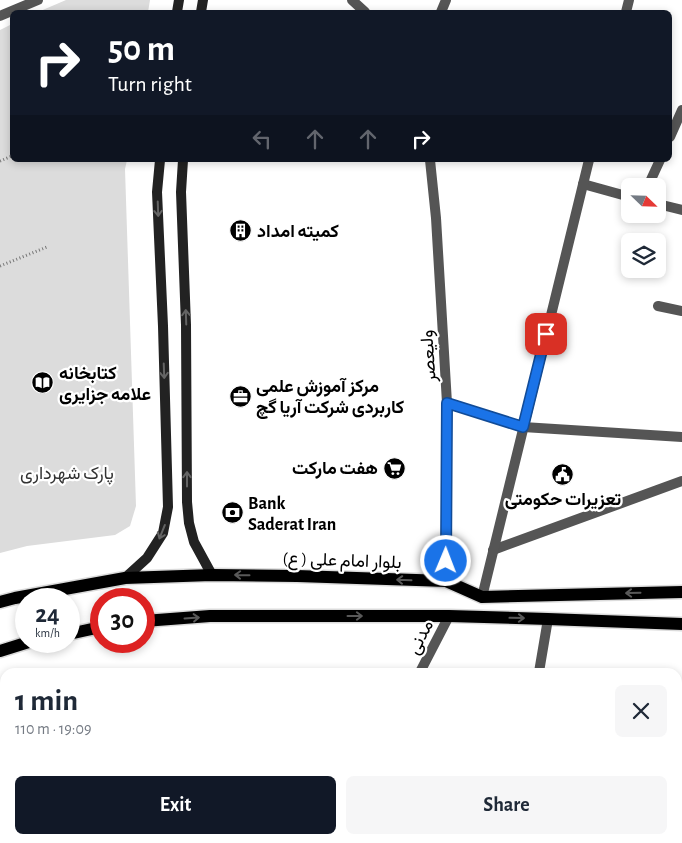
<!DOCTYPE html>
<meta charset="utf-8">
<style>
:root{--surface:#fff;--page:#f6f6f7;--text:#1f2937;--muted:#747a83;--accent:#111827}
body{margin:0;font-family:"Alegreya Sans",Vazirmatn,sans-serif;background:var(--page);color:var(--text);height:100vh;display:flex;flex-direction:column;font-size:19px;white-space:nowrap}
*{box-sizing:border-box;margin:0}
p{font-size:16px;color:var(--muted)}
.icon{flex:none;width:28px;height:28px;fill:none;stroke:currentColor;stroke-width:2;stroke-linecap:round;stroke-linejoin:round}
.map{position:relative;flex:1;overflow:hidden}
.sheet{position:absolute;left:0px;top:668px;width:682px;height:176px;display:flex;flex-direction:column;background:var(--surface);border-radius:15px 15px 0 0;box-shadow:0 2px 8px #0003}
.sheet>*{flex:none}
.top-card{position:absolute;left:10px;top:10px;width:662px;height:152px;border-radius:8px;box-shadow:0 2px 8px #0003;background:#111827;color:#fff;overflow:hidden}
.needle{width:32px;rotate:113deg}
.buttons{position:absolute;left:621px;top:178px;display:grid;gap:10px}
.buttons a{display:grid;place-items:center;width:45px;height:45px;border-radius:8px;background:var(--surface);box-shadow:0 2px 8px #0003;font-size:25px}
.speed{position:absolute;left:15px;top:588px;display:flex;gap:10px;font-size:25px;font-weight:700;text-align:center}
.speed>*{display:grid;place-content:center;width:65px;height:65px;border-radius:50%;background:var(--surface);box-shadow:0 2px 8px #0003;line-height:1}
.speed small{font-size:12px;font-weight:400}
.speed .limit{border:8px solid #d22;background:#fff;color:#111}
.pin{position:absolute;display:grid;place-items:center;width:42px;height:42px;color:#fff;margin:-21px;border-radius:10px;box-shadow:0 2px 8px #0006}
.me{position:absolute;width:55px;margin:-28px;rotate:1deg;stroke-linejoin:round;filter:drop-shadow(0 0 4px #0008)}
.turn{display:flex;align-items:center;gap:18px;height:105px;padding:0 15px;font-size:22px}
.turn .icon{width:65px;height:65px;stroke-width:2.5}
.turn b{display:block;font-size:35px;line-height:42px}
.lanes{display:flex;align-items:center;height:48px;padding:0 15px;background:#0003;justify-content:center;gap:25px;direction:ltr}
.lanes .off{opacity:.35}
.round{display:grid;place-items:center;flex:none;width:52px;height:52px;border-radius:8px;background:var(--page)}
.overview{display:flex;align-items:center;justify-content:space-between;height:85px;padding:0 15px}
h1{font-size:30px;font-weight:700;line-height:38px}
.button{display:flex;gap:10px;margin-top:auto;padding:10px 15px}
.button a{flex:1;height:58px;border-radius:8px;background:var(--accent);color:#fff;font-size:20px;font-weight:700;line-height:58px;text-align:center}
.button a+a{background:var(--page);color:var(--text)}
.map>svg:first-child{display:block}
</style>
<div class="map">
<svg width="682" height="843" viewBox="0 0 682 843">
<rect width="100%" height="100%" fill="#fff"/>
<g fill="#dcdcdc">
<polygon points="66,0 150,0 148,12 38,12"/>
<polygon points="12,24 12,160 127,160 125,169 136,506 130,526 115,535 27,546 0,553 0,30"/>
</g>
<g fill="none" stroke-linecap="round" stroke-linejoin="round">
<defs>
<g id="primary">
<polyline points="0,602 15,598 125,578 212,575 297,576 446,581 482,597 682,592"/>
<polyline points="144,621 210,616 449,616 548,619 682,624"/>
<polyline points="69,634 101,627"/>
<polyline points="0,651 32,641"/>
</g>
</defs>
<use href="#primary" stroke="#dbdbdb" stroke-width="15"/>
<g stroke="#777" stroke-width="3" stroke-dasharray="1 2.5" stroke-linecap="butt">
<polyline points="0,161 12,156"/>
<polyline points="0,266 47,247"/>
</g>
<g stroke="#555" stroke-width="10">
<polyline points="352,0 365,12"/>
<polyline points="441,12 446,0"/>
<polyline points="626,12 629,0"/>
<polyline points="0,16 38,0"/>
<polyline points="670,137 682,110"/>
<polyline points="430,160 436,218 447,403 446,581"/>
<polyline points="583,184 630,197"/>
<polyline points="648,186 660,160"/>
<polyline points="658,204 682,210"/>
<polyline points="658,306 682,311"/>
<polyline points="447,403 523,427 682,437"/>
<polyline points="493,550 682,481"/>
<polyline points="482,597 589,160"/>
<polyline points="420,672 449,616"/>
<polyline points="539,672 548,619"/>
<polyline points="0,785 5,798"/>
<polyline points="0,839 5,836"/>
<polyline points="21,839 22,843"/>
<polyline points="344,843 346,839"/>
<polyline points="508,843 509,839"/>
</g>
<g stroke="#222" stroke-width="10">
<polyline points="177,12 179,0"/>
<polyline points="201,12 203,0"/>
<polyline points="183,160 181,192 186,325 187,502 189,523 194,542 212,575"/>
<polyline points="125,578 147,558 163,533 168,507 163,326 157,192 160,160"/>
</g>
<use href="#primary" stroke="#000" stroke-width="12"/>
</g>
<defs><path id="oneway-shaft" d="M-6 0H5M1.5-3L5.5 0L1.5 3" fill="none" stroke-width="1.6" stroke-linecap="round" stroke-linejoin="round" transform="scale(1.25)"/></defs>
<g stroke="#646464">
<use href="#oneway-shaft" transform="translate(158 209) rotate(88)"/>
<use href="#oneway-shaft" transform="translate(186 317) rotate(-92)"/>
<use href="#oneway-shaft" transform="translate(164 371) rotate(88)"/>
<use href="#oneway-shaft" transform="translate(187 479) rotate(-90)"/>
<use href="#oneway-shaft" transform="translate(162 532) rotate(112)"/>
</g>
<g stroke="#595959">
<use href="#oneway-shaft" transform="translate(242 575) rotate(-179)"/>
<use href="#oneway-shaft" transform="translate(404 580) rotate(-178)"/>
<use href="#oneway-shaft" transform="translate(633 593) rotate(179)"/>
<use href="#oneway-shaft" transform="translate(355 616)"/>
<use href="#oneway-shaft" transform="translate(192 618) rotate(-4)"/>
<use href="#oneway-shaft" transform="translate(517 618) rotate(1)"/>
</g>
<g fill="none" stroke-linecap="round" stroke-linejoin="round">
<defs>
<polyline id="route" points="446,561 447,403 523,427 546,334"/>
</defs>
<use href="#route" stroke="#114b97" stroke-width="12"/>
<use href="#route" stroke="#1a73e8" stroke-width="9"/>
</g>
<defs>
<symbol id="building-disc" viewBox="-11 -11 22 22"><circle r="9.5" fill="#000" stroke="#fff"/><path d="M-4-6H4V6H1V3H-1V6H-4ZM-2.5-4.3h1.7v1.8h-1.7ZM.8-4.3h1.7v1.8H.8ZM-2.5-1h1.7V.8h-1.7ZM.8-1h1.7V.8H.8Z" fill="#fff"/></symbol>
<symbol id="library-disc" viewBox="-11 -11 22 22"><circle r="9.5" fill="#000" stroke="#fff"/><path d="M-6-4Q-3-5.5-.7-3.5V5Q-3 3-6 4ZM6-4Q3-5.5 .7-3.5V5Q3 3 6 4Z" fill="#fff"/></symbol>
<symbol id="office-disc" viewBox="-11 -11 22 22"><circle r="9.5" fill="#000" stroke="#fff"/><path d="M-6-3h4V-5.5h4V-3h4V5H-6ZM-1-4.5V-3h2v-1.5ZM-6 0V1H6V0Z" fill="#fff"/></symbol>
<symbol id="supermarket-disc" viewBox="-11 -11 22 22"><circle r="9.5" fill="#000" stroke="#fff"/><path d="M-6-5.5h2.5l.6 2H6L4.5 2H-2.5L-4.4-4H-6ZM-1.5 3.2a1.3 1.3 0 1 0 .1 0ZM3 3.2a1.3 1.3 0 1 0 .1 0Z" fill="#fff"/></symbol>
<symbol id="civic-disc" viewBox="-11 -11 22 22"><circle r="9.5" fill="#000" stroke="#fff"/><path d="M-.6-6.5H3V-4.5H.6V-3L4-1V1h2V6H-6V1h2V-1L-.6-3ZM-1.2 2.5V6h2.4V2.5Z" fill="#fff"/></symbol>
<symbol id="bank-disc" viewBox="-11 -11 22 22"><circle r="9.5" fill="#000" stroke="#fff"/><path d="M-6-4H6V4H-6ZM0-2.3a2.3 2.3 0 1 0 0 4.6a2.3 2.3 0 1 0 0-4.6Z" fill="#fff"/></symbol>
</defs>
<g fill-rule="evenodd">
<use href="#building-disc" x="228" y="218" width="25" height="25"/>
<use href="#library-disc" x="30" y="370" width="25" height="25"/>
<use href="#office-disc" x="228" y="384" width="25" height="25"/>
<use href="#supermarket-disc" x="382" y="456" width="25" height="25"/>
<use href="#civic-disc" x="550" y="462" width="25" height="25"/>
<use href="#bank-disc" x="220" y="500" width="25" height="25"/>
</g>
<g text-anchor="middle" stroke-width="4.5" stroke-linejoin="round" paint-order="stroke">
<g font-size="18" font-weight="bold" fill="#000" stroke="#fff" text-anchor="start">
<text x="257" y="237">کمیته امداد</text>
<text x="59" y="379">کتابخانه<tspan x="59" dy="21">علامه جزایری</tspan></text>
<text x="256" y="392">مرکز آموزش علمی<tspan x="256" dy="21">کاربردی شرکت آریا گچ</tspan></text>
<text x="378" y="474" text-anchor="end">هفت مارکت</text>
<text x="563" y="505" text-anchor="middle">تعزیرات حکومتی</text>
<text x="248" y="509">Bank<tspan x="248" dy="21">Saderat Iran</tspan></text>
</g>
<g font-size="18" fill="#000" stroke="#fff">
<text transform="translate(428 356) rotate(-94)" y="6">ولیعصر</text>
<text transform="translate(342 560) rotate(2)" y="6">بلوار امام علی ( ع)</text>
<text transform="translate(420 637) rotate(-63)" y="6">مدنی</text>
</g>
<g font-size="18" fill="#333" stroke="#fff">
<text x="67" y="479">پارک شهرداری</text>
</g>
</g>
</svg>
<div class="buttons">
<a><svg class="needle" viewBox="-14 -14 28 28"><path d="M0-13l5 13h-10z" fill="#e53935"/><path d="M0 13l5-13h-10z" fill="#747a83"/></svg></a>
<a><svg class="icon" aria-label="layers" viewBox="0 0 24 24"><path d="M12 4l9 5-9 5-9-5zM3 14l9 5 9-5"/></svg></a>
</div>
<div class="speed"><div>24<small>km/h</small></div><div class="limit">30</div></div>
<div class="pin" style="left:546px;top:334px;background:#d93025"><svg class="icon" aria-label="arrive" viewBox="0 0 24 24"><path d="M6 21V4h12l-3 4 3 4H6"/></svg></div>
<svg class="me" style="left:446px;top:561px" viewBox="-20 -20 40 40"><circle r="17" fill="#1a73e8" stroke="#fff" stroke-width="3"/><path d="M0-11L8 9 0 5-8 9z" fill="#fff"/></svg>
<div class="top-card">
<div class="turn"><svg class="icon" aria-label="right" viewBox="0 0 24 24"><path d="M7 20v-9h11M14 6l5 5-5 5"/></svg><div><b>50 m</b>Turn right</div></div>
<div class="lanes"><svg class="icon off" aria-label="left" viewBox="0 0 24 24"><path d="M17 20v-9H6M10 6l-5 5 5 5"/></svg><svg class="icon off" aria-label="ahead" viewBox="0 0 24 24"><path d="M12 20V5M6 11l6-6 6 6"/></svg><svg class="icon off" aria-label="ahead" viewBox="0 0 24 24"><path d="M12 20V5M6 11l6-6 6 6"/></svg><svg class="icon" aria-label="right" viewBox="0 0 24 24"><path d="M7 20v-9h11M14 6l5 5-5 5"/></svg></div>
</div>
<section class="sheet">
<div class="overview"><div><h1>1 min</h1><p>110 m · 19:09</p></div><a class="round"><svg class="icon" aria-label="close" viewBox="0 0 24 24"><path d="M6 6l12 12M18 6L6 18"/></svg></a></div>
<div class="button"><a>Exit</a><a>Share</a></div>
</section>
</div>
